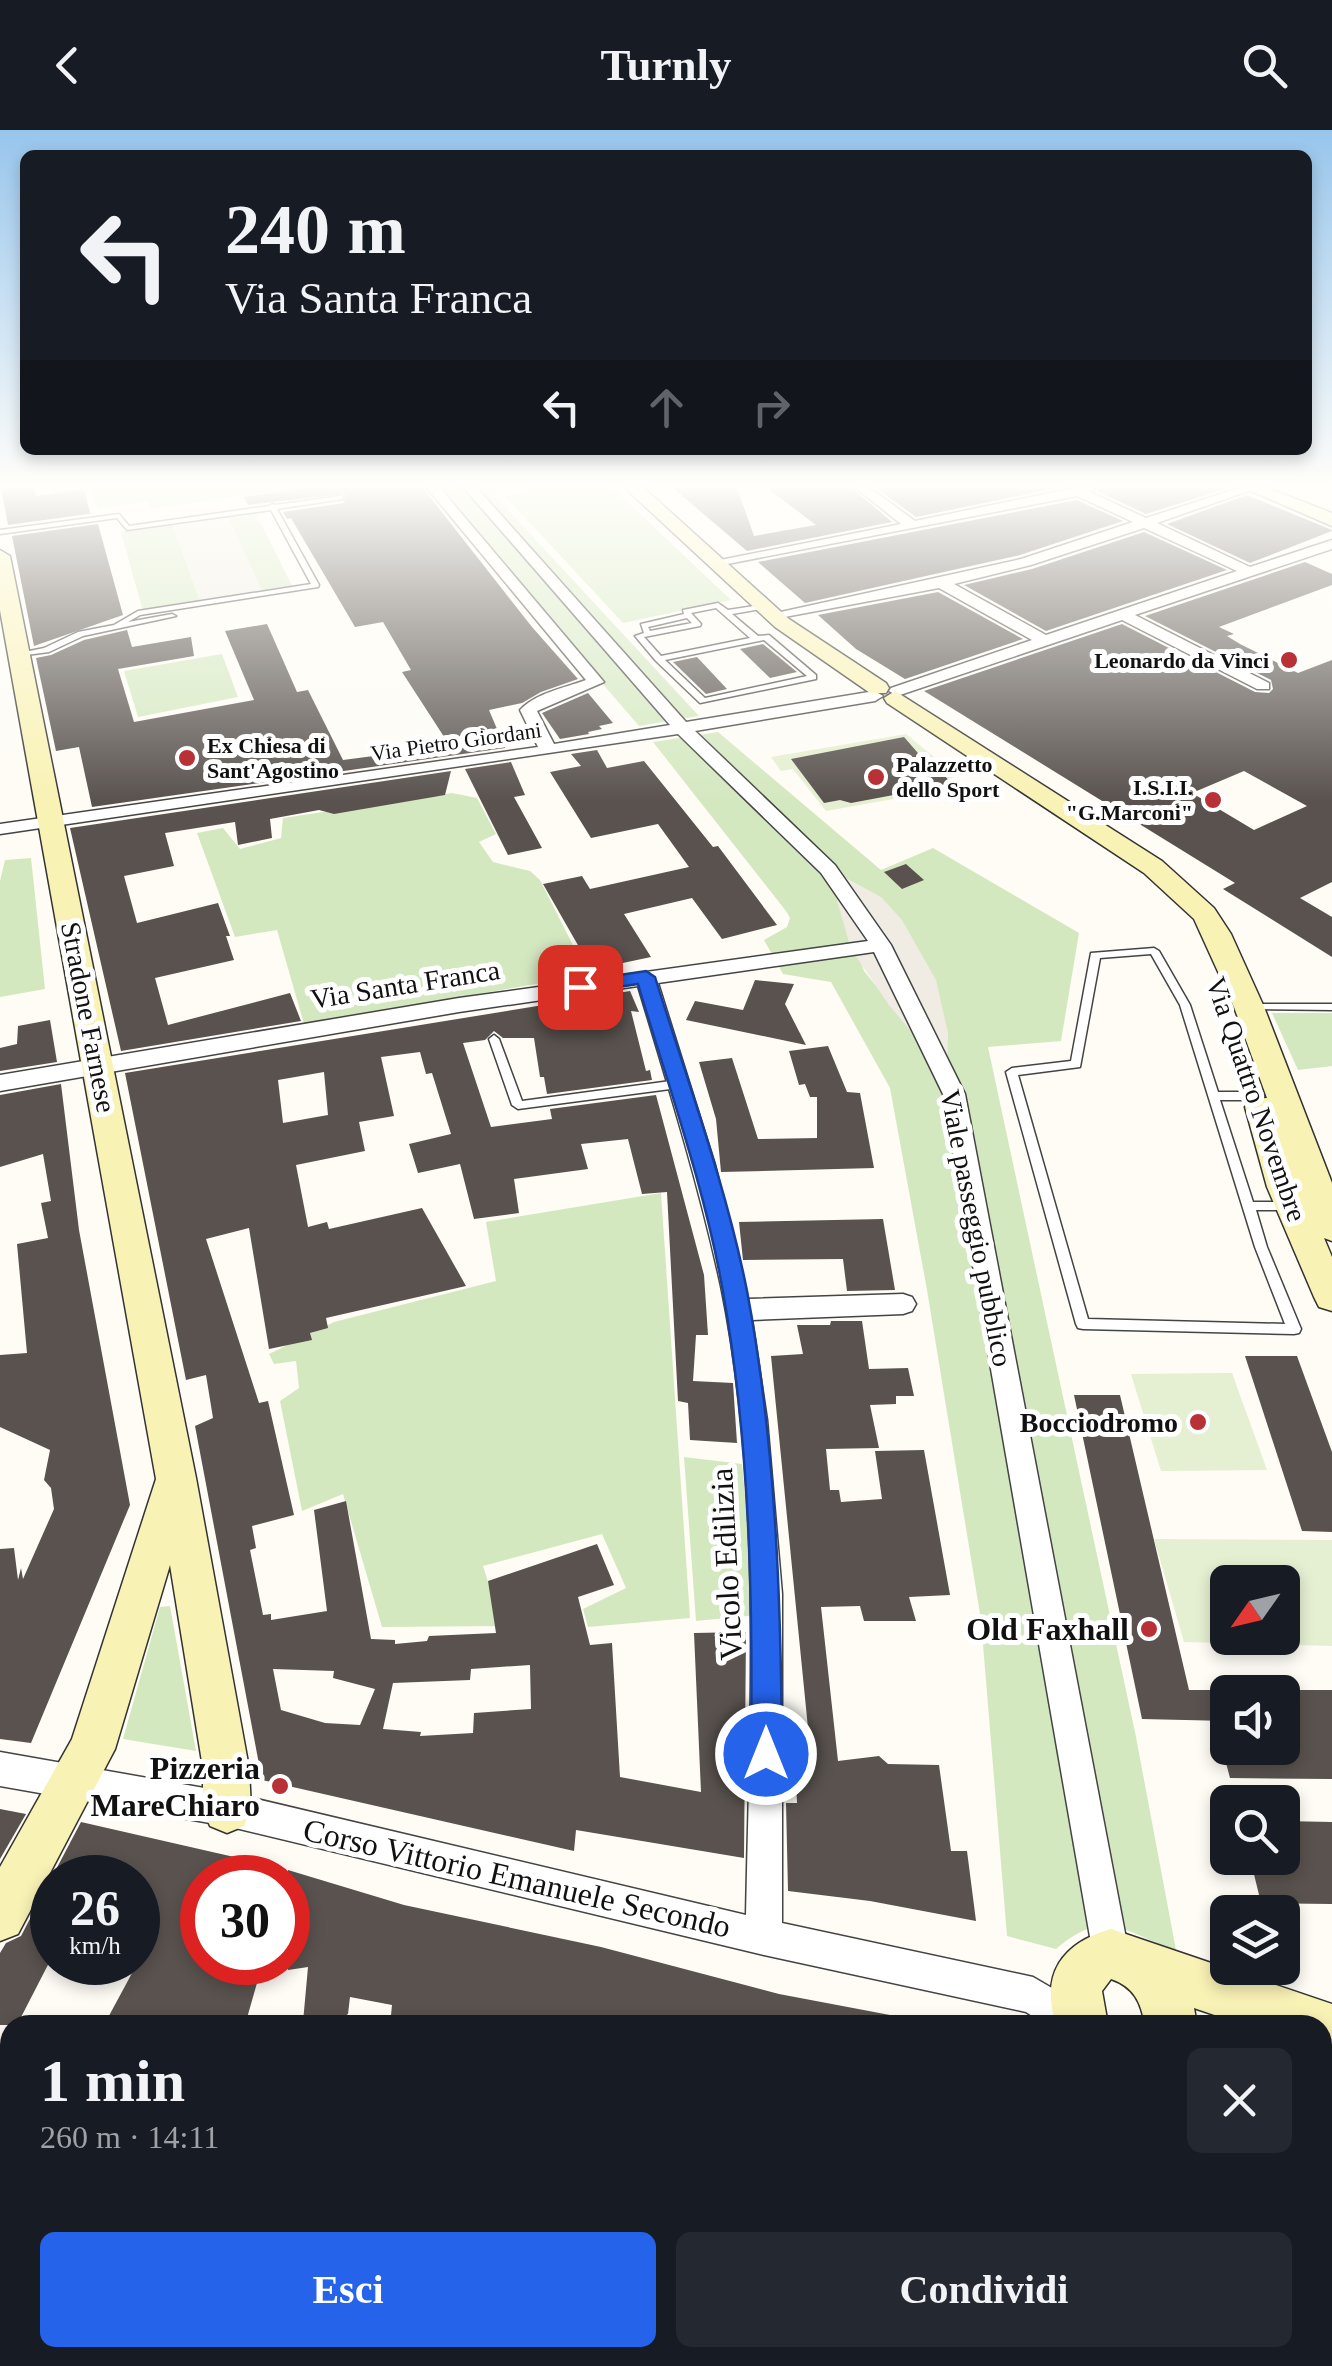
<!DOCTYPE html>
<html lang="it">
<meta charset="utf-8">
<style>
:root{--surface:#171b24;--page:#242831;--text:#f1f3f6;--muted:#9ea1a6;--accent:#2563eb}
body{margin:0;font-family:"Times New Roman",serif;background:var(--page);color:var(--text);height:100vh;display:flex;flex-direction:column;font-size:38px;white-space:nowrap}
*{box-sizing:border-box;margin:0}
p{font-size:32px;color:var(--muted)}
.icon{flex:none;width:55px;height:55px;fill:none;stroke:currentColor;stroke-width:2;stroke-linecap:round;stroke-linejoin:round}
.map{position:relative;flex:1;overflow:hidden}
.details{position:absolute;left:0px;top:1885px;width:1332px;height:352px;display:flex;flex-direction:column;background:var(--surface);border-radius:30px 30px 0 0;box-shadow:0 5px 15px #0003}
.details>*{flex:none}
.banner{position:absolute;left:20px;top:20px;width:1292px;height:305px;border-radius:15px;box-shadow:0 5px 15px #0003;background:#171b24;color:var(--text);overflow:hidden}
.needle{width:65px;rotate:236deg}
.buttons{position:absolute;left:1210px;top:1435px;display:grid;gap:20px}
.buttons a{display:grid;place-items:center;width:90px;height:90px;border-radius:15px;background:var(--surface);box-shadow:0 5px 15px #0003;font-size:50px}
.speed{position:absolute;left:30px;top:1725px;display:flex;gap:20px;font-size:50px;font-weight:700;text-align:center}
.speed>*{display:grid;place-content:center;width:130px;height:130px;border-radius:50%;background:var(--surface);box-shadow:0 5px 15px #0003;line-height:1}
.speed small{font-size:25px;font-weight:400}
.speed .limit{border:15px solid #d22;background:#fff;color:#111}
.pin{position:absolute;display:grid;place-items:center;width:85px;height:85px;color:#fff;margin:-42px;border-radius:20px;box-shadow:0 5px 15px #0006}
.me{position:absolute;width:110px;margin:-55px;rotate:0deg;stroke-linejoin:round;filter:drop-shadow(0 0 8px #0008)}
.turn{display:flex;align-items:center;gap:35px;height:210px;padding:0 40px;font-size:45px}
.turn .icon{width:130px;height:130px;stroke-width:2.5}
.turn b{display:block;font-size:70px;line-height:85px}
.lanes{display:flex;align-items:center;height:95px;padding:0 40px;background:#0003;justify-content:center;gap:50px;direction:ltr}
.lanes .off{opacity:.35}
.round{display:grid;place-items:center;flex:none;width:105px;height:105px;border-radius:15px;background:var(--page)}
.headline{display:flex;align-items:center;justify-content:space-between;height:170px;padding:0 40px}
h1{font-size:60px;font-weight:700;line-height:75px}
.action{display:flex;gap:20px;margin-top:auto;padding:20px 40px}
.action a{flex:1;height:115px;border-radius:15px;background:var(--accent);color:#fff;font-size:40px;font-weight:700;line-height:115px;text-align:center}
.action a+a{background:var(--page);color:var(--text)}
header{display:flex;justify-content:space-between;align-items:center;height:130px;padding:0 40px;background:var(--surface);font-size:45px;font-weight:700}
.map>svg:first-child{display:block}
</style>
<header><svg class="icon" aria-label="back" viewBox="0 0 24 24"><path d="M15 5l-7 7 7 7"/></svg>Turnly<svg class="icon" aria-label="search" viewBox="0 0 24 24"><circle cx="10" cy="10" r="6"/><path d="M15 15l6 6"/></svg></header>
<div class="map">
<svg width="1332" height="2236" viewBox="0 0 1332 2236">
<rect width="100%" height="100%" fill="#fefcf5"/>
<g fill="#d4e8c0" fill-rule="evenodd">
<polygon points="89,358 298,358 150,379 148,371 99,379"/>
<polygon points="434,358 518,358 494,365 699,586 639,596"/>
<polygon points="527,358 613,358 731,470 623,493 505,366 529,361"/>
<polygon points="255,380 259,388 256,390 261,393 292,456 262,461 227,385"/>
<polygon points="172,393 200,471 143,481 121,402"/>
<polygon points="222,524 238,567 138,587 124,541"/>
<path d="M 718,602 L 881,740 L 933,718 L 1079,803 L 1061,911 L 988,917 L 1136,1607 L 1176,1820 C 1121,1802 1108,1776 1056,1819 L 1007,1806 L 981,1490 L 927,1160 L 890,958 L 831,852 L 783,844 L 764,810 L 787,797 L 790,788 L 786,781 L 653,612 ZM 829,739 L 882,768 L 947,944 L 864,841 Z"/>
<polygon points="452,663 477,668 496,704 479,712 493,732 530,741 540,750 588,845 304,894 277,800 235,807 197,703 223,698 240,719 281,708 283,688"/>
<polygon points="31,728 45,859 0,867 0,751 5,730"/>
<polygon points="1272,883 1332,883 1332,936 1298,940"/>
<polygon points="661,1063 690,1488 588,1497 583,1479 626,1458 602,1404 483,1436 502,1496 382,1497 343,1364 302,1381 280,1271 299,1258 296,1231 274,1234 269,1224 334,1192 496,1151 486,1092"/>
<polygon points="684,1327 742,1334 757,1485 696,1491"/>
<polygon points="170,1476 196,1621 123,1609 160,1477"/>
<polygon points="304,2228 459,2228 459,2236 303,2236"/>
</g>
<g fill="#e5efd1" fill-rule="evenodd">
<polygon points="906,604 939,631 957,653 954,658 826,681 793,639 781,641 771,627"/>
<polygon points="1232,1243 1267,1340 1161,1341 1131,1244"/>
<path d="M 1154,1409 L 1332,1410 L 1332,1516 L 1184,1512 ZM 1228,1452 L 1282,1452 L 1282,1508 L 1228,1508 Z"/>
</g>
<g fill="#f0ece3">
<polygon points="227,385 262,461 200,471 172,393"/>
<polygon points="828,739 882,768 902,790 936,850 948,903 947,945 889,875 851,819"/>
</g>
<g fill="#59524e" fill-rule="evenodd">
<polygon points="1,358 34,358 36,366 84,359 90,383 95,383 8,395"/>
<polygon points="305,358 423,358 532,497 578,549 541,562 522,573 489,580 505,618 92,677 79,617 56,621 36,528 51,525 84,510 127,500 132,517 191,507 194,526 118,539 134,592 254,570 225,501 267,494 297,562 308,560 343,630 450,616 402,542 411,540 383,492 355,497 291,388 287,389 283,382 344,373 345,364 248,375 244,367"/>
<polygon points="673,358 737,358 754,406 816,395 767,358 852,358 892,392 747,421"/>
<polygon points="876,358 1057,358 916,387"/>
<polygon points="1099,358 1228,358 1146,384 1097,361"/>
<polygon points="1247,365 1332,400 1332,401 1250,433 1167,394"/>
<polygon points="1077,370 1123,391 1020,425 805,473 758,432"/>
<polygon points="98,394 123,485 34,516 12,406"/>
<polygon points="1144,402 1227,440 1046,501 964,455 1032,439"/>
<path d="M 1305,432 L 1332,444 L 1332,455 L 1219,497 L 1234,504 L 1227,506 L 1240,514 L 1298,543 L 1332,530 L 1332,752 L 1300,768 L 1332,787 L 1332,827 L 1223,759 L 1235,753 L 924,561 L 1122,494 L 1255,562 L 1269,563 L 1273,559 L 1271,550 L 1145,486 ZM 1244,641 L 1307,676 L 1254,700 L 1192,663 Z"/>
<polygon points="938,462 1023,509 905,549 856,519 818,485"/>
<polygon points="763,514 797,542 770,548 740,519"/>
<polygon points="697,527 727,559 706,564 673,532"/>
<polygon points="588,563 613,593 599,596 602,599 588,602 589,604 560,609 542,583"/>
<polygon points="904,607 931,638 937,637 952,654 851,673 840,670 824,673 791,629"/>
<polygon points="597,620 607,638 644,631 713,717 718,716 777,795 722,809 692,768 624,784 651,827 618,834 622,842 595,845 543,754 582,746 590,759 689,737 658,694 591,708 550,642 581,636 571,624"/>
<polygon points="511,632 525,665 514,667 542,718 508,725 465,639"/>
<polygon points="451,641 445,665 334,684 319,680 270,689 272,708 238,715 235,692 165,703 174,736 124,746 137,793 218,773 230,806 226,806 234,830 155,848 168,895 290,863 301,891 121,921 70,698"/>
<polygon points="906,734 924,750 902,759 884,742"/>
<polygon points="755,850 794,854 785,874 806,915 686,890 695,871 743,880"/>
<path d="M 630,861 L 639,882 L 631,881 L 646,941 L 650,940 L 652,950 L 547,964 L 544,947 L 540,947 L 534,908 L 503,908 L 494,901 L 485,910 L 463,913 L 491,997 L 552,989 L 550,979 L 656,965 L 704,1145 L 708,1205 L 696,1205 L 693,1251 L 733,1253 L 737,1313 L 690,1310 L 688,1273 L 678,1271 L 667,1062 L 642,1064 L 628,1009 L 581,1014 L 588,1039 L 514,1049 L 519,1083 L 474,1089 L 460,1034 L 418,1043 L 409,1014 L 451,1004 L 432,943 L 426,944 L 420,922 L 381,927 L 394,986 L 359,992 L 365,1021 L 296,1035 L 308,1097 L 327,1092 L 329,1099 L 422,1078 L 466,1156 L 326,1188 L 328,1198 L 310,1203 L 312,1210 L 269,1219 L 249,1098 L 206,1109 L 259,1273 L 268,1271 L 294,1385 L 252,1396 L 256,1418 L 250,1420 L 263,1485 L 271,1484 L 271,1490 L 327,1481 L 314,1380 L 346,1371 L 371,1509 L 395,1510 L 395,1514 L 427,1511 L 429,1506 L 496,1503 L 488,1451 L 597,1414 L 614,1455 L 578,1467 L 590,1515 L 612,1513 L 620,1647 L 701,1662 L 694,1503 L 746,1502 L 744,1728 L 576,1700 L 574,1721 L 262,1650 L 195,1296 L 213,1288 L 206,1245 L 186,1250 L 125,943 ZM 324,942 L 328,985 L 283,993 L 278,950 ZM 530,1535 L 531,1579 L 474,1583 L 473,1603 L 420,1606 L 421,1602 L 383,1599 L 393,1553 L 470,1550 L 471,1539 ZM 273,1539 L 334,1541 L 333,1548 L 375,1559 L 360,1595 L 325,1593 L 281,1580 Z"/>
<polygon points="50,890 57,932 0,941 0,918 17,914 18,896"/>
<polygon points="828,916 847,962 860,963 874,1038 721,1042 716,989 699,932 732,928 758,1009 817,1008 817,967 810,967 805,954 799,955 789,921"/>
<polygon points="61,954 79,1100 130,1375 31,1613 0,1609 0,1419 14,1418 18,1450 21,1438 23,1449 54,1379 51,1358 44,1350 50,1320 0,1297 0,1225 27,1223 17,1114 48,1108 41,1073 51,1071 43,1024 0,1037 0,965"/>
<polygon points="883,1089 895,1160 847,1161 843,1129 743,1130 739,1092"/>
<polygon points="831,1191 862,1191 869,1239 908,1238 914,1266 896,1266 896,1274 870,1275 879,1318 826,1319 830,1360 839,1360 841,1372 882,1369 875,1321 924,1320 950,1465 909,1467 916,1491 864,1491 860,1476 821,1477 838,1631 879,1626 888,1634 939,1635 951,1721 967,1721 976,1791 870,1771 788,1761 786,1673 797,1673 794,1608 809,1608 771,1226 803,1224 797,1195 830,1195"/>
<polygon points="1245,1226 1297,1226 1332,1322 1332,1402 1302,1401"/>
<polygon points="1074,1265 1120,1265 1189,1560 1228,1560 1228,1591 1142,1589"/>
<polygon points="1282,1560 1332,1560 1332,1649 1230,1648 1222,1618 1282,1618"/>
<polygon points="0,1679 26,1684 0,1729"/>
<polygon points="1282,1691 1332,1692 1332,1774 1261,1773 1250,1728 1282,1728"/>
<polygon points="81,1692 286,1739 285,1748 202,1748 202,1832 263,1832 245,1895 104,1895 138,1832 138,1748 52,1748 52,1827 17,1895 0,1895 0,1823 6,1813 21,1806"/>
<polygon points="288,1740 404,1775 601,1817 779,1864 890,1885 889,1895 390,1895 392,1875 350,1867 348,1884 337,1891 303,1892 308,1837 288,1840"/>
</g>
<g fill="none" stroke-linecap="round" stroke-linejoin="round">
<defs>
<g id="lane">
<polygon points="341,366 343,367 343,369 277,379 319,455 318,457 140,485 128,492 172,484 176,486 83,506 49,522 19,526 15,524 44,518 78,502 114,495 138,481 311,454 271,380 127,400 117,388 0,404 0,400 119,384 129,396 269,376 272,374 275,375"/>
<path d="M 718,473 L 728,480 L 767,474 L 767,478 L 732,484 L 758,506 L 769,505 L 816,545 L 816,549 L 700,573 L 656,531 L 635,506 L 644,503 L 641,494 L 684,484 L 683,480 ZM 716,478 L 750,508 L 661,526 L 644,507 L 700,496 L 701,494 L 691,483 ZM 687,488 L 692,493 L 650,501 L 648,497 ZM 764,510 L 807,546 L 705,568 L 665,530 Z"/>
<path d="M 1154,818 L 1159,821 L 1190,875 L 1218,962 L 1258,962 L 1264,966 L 1258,970 L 1220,970 L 1253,1072 L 1290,1072 L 1296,1076 L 1290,1080 L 1256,1080 L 1267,1117 L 1301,1199 L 1299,1203 L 1294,1204 L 1083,1199 L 1078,1198 L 1076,1194 L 1006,942 L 1012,938 L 1071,931 L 1091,823 ZM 1151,824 L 1180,875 L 1255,1117 L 1285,1194 L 1088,1189 L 1018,945 L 1080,937 L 1100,828 Z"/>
<polygon points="1250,874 1332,874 1332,880 1246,879 1246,875"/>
<polygon points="494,905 499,909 522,971 678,950 684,954 678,958 518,979 512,975 489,909"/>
<polygon points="0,2125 10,2127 10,2147 0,2145"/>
<polygon points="86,2228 107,2228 107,2236 85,2236"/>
<polygon points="1045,2228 1066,2228 1069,2236 1047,2236"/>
</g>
<g id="street">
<path d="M 427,358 L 440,358 L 604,552 L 537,581 L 554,614 L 670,595 L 464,358 L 477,358 L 686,592 L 875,561 L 883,566 L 875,571 L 695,601 L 835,735 L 891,815 L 965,964 L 1129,1824 L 1124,1837 L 1111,1842 L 1098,1837 L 1093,1824 L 943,964 L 874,822 L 658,853 L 715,1035 L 748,1169 L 903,1164 L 912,1167 L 916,1174 L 912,1181 L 903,1184 L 752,1190 L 767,1290 L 782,1464 L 782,1793 L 1033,1847 L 1093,1882 L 1099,1895 L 1046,1895 L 1026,1882 L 764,1825 L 227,1696 L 0,1656 L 0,1622 L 227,1662 L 746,1785 C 750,1576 763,1362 721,1156 C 699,1055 668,955 638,856 L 459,882 L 0,961 L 0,945 L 459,868 L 868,811 L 821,743 L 678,604 L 0,704 L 0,694 L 538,617 L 520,580 C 536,563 564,558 586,550 Z"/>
<path d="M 856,358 L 870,358 L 915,391 L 1074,358 L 1095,358 L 1090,362 L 1146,388 L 1239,358 L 1257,358 L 1157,393 L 1250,437 L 1332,410 L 1332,419 L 1135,485 L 1269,553 L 1269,559 L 1257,559 L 1122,490 L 897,566 L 889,561 L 891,558 L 1032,510 L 939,458 L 774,489 L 767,485 L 1021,429 L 1133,392 L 1077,366 L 717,436 L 710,432 L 901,394 ZM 1144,398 L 1237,441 L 1046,505 L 954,454 L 1031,435 Z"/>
<polygon points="1167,2228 1209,2228 1211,2236 1169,2236"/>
</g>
<g id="secondary">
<polygon points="625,358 644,358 789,489 886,553 889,558 886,563 870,563 775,497"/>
<polygon points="1244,358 1268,358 1332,383 1332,396"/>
<polygon points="0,420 10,426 196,1348 249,1638 251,1679 244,1696 227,1703 210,1696 203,1679 203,1638 170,1435 115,1619 18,1804 0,1811 0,1737 72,1609 156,1349 0,480"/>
<polygon points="895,561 1162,731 1214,778 1231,804 1264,877 1332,1053 1332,1111 1324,1108 1332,1127 1332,1181 1319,1177 1314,1167 1267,1057 1245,977 1250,969 1267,968 1234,877 1194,789 1144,743 887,573 884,568"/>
<path d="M 1111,1799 L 1332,1874 L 1332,1916 L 1322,1920 L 1322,1895 L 1244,1895 L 1194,1878 L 1197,1895 L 1145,1895 C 1141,1872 1134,1857 1111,1849 L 1102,1861 L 1108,1895 L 1056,1895 C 1040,1844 1062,1813 1111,1799 Z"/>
<polygon points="1322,1930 1332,1932 1332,1986 1322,1984"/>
</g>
</defs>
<use href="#lane" stroke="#444" stroke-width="3"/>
<use href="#street" stroke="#444" stroke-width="3"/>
<use href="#secondary" stroke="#333" stroke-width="3"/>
<use href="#lane" fill="#fff" fill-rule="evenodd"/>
<use href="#street" fill="#fff" fill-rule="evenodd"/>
<use href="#secondary" fill="#f9f2b5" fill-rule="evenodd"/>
</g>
<linearGradient id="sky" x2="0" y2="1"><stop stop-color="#97c5ec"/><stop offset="0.53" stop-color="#fffefa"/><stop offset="1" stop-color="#fffefa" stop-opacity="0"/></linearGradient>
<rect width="1332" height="671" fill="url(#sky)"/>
<path fill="#2563eb" stroke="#184099" stroke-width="2.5" d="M 646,841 L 655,847 C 687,950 726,1055 747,1161 C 776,1314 781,1469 782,1624 L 777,1634 L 766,1639 L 756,1634 L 751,1624 C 753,1469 750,1314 723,1162 C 705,1058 668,955 638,854 L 580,863 L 570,857 L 580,851 Z"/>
<g fill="#b83137" stroke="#fff" stroke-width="4">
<circle cx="1289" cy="530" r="10"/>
<circle cx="187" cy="628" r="10"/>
<circle cx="876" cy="647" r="10"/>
<circle cx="1213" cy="670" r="10"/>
<circle cx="1198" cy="1292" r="10"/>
<circle cx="1149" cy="1499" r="10"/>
<circle cx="280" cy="1656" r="10"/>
</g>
<g text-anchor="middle" stroke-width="10" stroke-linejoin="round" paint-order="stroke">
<g font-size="22" font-weight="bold" fill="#111" stroke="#fff" text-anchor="end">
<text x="1269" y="538">Leonardo da Vinci</text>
<text x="207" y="623" text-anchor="start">Ex Chiesa di<tspan x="207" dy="25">Sant'Agostino</tspan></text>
<text x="896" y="642" text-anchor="start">Palazzetto<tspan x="896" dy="25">dello Sport</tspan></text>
<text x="1193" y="665">I.S.I.I.<tspan x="1193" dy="25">"G.Marconi"</tspan></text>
</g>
<g font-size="22" fill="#111" stroke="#fff">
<text transform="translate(456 611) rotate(-8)" y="8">Via Pietro Giordani</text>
</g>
<g font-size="28" fill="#111" stroke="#fff">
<text transform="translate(405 854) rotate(-9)" y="10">Via Santa Franca</text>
<text transform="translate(89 887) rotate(79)" y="10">Stradone Farnese</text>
<text transform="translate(1257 969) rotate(71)" y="10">Via Quattro Novembre</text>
<text transform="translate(977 1098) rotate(79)" y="10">Viale passeggio pubblico</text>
</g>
<g font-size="28" font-weight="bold" fill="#111" stroke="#fff" text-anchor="end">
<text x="1178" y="1302">Bocciodromo</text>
</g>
<g font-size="32" fill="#111" stroke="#fff">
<text transform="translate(726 1434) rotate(-93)" y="11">Vicolo Edilizia</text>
<text transform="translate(517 1748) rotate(13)" y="11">Corso Vittorio Emanuele Secondo</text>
</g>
<g font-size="32" font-weight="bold" fill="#111" stroke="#fff" text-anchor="end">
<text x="1129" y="1510">Old Faxhall</text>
<text x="260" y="1649">Pizzeria<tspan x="260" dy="37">MareChiaro</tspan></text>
</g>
</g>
</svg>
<div class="buttons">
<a><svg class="needle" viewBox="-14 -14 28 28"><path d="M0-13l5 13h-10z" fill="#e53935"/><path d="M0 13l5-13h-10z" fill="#9ea1a6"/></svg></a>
<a><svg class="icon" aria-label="sound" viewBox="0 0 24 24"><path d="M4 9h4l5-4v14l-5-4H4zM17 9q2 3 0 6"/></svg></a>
<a><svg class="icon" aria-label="search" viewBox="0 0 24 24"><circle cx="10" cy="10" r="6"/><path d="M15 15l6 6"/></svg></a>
<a><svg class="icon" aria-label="layers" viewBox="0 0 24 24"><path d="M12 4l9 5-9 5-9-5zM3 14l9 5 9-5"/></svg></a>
</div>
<div class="speed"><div>26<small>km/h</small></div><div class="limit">30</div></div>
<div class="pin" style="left:580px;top:857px;background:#d93025"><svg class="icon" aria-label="arrive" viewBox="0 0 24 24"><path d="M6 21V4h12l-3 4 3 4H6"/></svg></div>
<svg class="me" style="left:766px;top:1624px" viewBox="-20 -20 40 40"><circle r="17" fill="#2563eb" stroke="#fff" stroke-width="3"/><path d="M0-11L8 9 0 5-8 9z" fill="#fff"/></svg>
<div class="banner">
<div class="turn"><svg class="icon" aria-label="left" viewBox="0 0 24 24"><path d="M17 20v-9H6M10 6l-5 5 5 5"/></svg><div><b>240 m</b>Via Santa Franca</div></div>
<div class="lanes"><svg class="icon" aria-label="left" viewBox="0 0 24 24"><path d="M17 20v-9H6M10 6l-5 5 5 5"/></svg><svg class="icon off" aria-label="ahead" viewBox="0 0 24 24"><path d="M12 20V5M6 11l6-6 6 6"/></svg><svg class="icon off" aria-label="right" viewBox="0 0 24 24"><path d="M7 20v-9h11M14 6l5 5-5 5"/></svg></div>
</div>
<section class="details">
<div class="headline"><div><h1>1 min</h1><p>260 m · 14:11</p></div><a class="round"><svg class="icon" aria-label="close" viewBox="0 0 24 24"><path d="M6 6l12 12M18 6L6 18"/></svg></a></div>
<div class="action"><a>Esci</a><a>Condividi</a></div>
</section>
</div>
